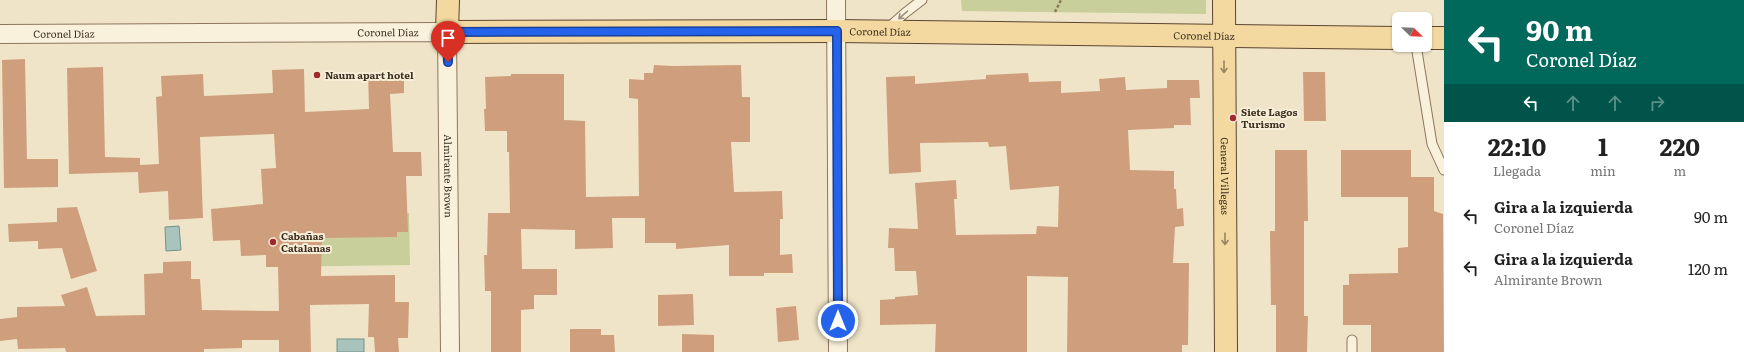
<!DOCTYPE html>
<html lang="es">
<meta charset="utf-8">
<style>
:root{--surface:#fff;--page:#f6f6f6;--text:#222;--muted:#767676}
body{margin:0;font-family:Literata,serif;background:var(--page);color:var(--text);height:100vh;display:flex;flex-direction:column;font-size:15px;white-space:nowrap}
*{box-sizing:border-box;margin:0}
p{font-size:13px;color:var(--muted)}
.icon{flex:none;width:22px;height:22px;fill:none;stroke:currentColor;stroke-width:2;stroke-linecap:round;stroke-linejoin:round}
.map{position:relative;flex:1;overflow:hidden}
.details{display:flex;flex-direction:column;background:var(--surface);width:300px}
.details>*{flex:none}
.top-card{background:#00695c;color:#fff;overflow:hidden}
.needle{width:26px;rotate:113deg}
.controls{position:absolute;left:1392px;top:12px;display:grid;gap:8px}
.controls a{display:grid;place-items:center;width:40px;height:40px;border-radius:6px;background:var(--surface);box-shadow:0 1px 3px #0004;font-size:20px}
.pin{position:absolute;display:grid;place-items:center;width:34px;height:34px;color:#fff;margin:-41px -17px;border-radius:50% 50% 50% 0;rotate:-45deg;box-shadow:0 0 4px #0007}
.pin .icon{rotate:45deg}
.me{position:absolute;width:44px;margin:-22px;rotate:0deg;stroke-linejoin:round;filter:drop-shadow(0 0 3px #0008)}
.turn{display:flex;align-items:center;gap:14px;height:84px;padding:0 16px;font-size:18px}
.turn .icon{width:52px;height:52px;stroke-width:2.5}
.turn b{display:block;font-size:28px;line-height:34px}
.lanes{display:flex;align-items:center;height:38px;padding:0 16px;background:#0003;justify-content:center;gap:20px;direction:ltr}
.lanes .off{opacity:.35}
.eta{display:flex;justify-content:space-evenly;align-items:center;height:68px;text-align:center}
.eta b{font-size:24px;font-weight:700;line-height:28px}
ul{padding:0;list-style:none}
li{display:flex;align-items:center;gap:12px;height:52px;padding:0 16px}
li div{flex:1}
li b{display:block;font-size:15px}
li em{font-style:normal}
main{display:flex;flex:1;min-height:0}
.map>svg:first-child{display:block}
</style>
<main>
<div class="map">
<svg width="1444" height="352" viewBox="0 0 1444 352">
<rect width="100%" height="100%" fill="#f0e4c8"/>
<g fill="#c9cf9b">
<polygon points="961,0 1206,0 1206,14 962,11"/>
<polygon points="409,213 410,265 266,267 265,215"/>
</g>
<g fill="#a9c4bc" stroke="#6f938a">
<polygon points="179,226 181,250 166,251 165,227"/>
<rect x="337" y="339" width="27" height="13"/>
</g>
<g fill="#cf9f7d">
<polygon points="25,59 27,159 58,159 58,187 4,188 2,60"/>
<polygon points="654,65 673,66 741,65 742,97 750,97 750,142 731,142 734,192 782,191 783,219 780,219 780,255 792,254 793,273 764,273 764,276 729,276 729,245 676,249 676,243 645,243 645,218 612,218 613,248 575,249 575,230 521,229 522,269 557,269 557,295 534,295 534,309 521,310 521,352 491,352 491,291 485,291 484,255 487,255 488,213 510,213 509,152 507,152 507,131 485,131 484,109 486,109 485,77 511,76 511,74 564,74 564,120 585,121 586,197 639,196 638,99 629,98 629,79 644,80 644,73 653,73"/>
<polygon points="103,67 105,157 140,158 140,165 159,164 156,97 162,96 161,76 203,74 204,96 273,93 272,70 304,69 305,112 369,109 368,73 404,72 404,93 390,94 393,152 421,152 422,176 406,176 408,232 397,232 397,237 322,238 321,276 395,275 395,302 409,302 408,338 398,338 399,352 375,352 374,337 368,337 369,304 310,305 311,352 279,352 279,340 242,340 242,348 208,349 204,349 204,352 66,352 65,348 18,349 17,339 0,341 0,319 17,317 17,307 65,306 61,295 87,287 96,316 145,315 144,274 163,273 163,262 191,261 191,279 200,279 202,310 279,311 278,267 266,267 266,255 241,256 240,240 213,241 211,209 263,204 261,169 276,168 274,134 200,137 203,218 169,220 168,191 139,193 138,172 69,174 67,68"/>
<polygon points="1303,72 1325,72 1326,121 1304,121"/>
<polygon points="1028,73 1029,82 1061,81 1061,93 1100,91 1099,79 1125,77 1126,90 1167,88 1167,80 1199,80 1200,98 1190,98 1191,125 1174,125 1174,128 1128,130 1130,170 1174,171 1174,189 1176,189 1177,209 1183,208 1184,226 1175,227 1173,263 1189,263 1188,345 1182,345 1182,352 1067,352 1068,277 1027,276 1027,352 935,352 936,324 880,325 880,300 895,299 895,297 918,295 916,271 895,271 894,248 888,248 889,228 918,229 915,183 956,180 957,199 954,199 956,235 1036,234 1037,226 1058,227 1059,186 1010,190 1006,146 989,147 988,142 920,143 921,172 889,174 886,77 915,76 915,84 986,79 986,75"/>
<polygon points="1275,150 1307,150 1308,221 1304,221 1304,316 1308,316 1307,352 1276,352 1276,305 1271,305 1270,231 1275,231"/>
<polygon points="1341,150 1411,150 1411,177 1434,177 1434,211 1443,214 1444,352 1371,352 1371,325 1343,325 1343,285 1349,285 1349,274 1398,273 1398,248 1408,247 1408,197 1341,197"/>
<polygon points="77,207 97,271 71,279 62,248 38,249 38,241 9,242 8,224 57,222 57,208"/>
<polygon points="693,294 694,325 658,326 658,295"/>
<polygon points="796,306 799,340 778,342 776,308"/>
<polygon points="570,329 601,329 601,335 614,335 615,352 570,352"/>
<polygon points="682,334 714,335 714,352 682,352"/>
</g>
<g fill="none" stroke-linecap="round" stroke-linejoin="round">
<defs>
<g id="service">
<polyline points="888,28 905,13 922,0"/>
<polyline points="1416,45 1432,144 1444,170"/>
<polyline points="1352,340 1352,352"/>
</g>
<g id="minor">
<polyline points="836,0 838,352"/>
<path id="s1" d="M 0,34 L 447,32 L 450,352"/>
</g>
<g id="primary">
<path id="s2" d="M 448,0 L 447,32 L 837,31 L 1399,38"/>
<path id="s3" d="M 1224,0 L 1226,352"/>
<polyline points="1425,38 1444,38"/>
</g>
</defs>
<use href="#service" stroke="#8d765c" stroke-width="11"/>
<use href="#minor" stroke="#8d765c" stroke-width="20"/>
<use href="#primary" stroke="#5b4430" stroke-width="24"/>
<polyline stroke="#8d765c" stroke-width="2.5" stroke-dasharray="3 2" stroke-linecap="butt" points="1055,12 1061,0"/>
<use href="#service" stroke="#faf1dc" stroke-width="9"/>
<use href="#minor" stroke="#faf1dc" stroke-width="18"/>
<use href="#primary" stroke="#f3d9a0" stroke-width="22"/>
</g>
<defs><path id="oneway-shaft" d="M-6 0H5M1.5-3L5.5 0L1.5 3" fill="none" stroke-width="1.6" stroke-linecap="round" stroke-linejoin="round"/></defs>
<use stroke="#9c907e" href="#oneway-shaft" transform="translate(903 15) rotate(139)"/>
<g stroke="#988460">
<use href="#oneway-shaft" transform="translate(1224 67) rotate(90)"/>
<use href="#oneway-shaft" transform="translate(1225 239) rotate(90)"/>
</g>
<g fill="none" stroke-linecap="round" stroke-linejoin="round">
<defs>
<polyline id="route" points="448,62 447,32 837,31 838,321"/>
</defs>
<use href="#route" stroke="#184099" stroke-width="10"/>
<use href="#route" stroke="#2563eb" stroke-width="7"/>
</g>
<g fill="#9e2a2b" stroke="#f7eed8" stroke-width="1.5">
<circle cx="317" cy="75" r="4"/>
<circle cx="1233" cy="118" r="4"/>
<circle cx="273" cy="242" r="4"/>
</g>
<g text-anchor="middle" stroke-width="4" stroke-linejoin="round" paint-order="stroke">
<g font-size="10" fill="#3d2e20" stroke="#f7eed8">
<text dy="4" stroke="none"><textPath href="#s1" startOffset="388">Coronel Díaz</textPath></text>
<text dy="4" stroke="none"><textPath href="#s2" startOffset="465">Coronel Díaz</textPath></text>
<text dy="4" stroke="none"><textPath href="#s1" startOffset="64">Coronel Díaz</textPath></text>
<text dy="4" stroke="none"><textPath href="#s2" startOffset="789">Coronel Díaz</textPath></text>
<text dy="4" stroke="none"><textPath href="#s1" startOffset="591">Almirante Brown</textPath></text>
<text dy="4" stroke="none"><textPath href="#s3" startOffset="176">General Villegas</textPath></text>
</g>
<g font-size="10" font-weight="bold" fill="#3d2e20" stroke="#f7eed8" text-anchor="start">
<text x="325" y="79">Naum apart hotel</text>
<text x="1241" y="116">Siete Lagos<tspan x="1241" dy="12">Turismo</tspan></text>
<text x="281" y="240">Cabañas<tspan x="281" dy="12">Catalanas</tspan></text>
</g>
</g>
</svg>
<div class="controls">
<a><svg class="needle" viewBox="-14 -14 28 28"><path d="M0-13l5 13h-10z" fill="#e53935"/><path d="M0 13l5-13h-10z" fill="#767676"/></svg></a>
</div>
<div class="pin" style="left:448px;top:62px;background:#d93025"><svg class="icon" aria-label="arrive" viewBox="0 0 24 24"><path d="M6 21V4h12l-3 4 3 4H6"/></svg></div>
<svg class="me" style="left:838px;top:321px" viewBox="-20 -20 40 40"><circle r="17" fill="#2563eb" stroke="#fff" stroke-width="3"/><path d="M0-11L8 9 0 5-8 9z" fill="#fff"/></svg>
</div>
<section class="details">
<div class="top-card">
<div class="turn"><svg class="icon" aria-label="left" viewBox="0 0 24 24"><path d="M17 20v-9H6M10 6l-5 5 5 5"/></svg><div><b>90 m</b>Coronel Díaz</div></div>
<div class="lanes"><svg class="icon" aria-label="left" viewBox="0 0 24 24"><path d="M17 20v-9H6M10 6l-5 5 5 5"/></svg><svg class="icon off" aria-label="ahead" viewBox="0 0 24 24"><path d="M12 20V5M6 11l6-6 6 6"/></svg><svg class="icon off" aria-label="ahead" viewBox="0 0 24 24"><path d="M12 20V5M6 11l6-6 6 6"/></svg><svg class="icon off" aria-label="right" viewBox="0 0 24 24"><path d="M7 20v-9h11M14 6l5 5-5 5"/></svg></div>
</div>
<div class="eta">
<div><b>22:10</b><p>Llegada</p></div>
<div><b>1</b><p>min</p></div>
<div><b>220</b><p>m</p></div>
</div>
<ul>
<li><svg class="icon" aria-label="left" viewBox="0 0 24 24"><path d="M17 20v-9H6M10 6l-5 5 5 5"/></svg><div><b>Gira a la izquierda</b><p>Coronel Díaz</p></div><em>90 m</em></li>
<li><svg class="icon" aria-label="left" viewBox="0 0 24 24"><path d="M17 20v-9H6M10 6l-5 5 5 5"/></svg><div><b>Gira a la izquierda</b><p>Almirante Brown</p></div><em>120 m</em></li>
</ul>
</section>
</main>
